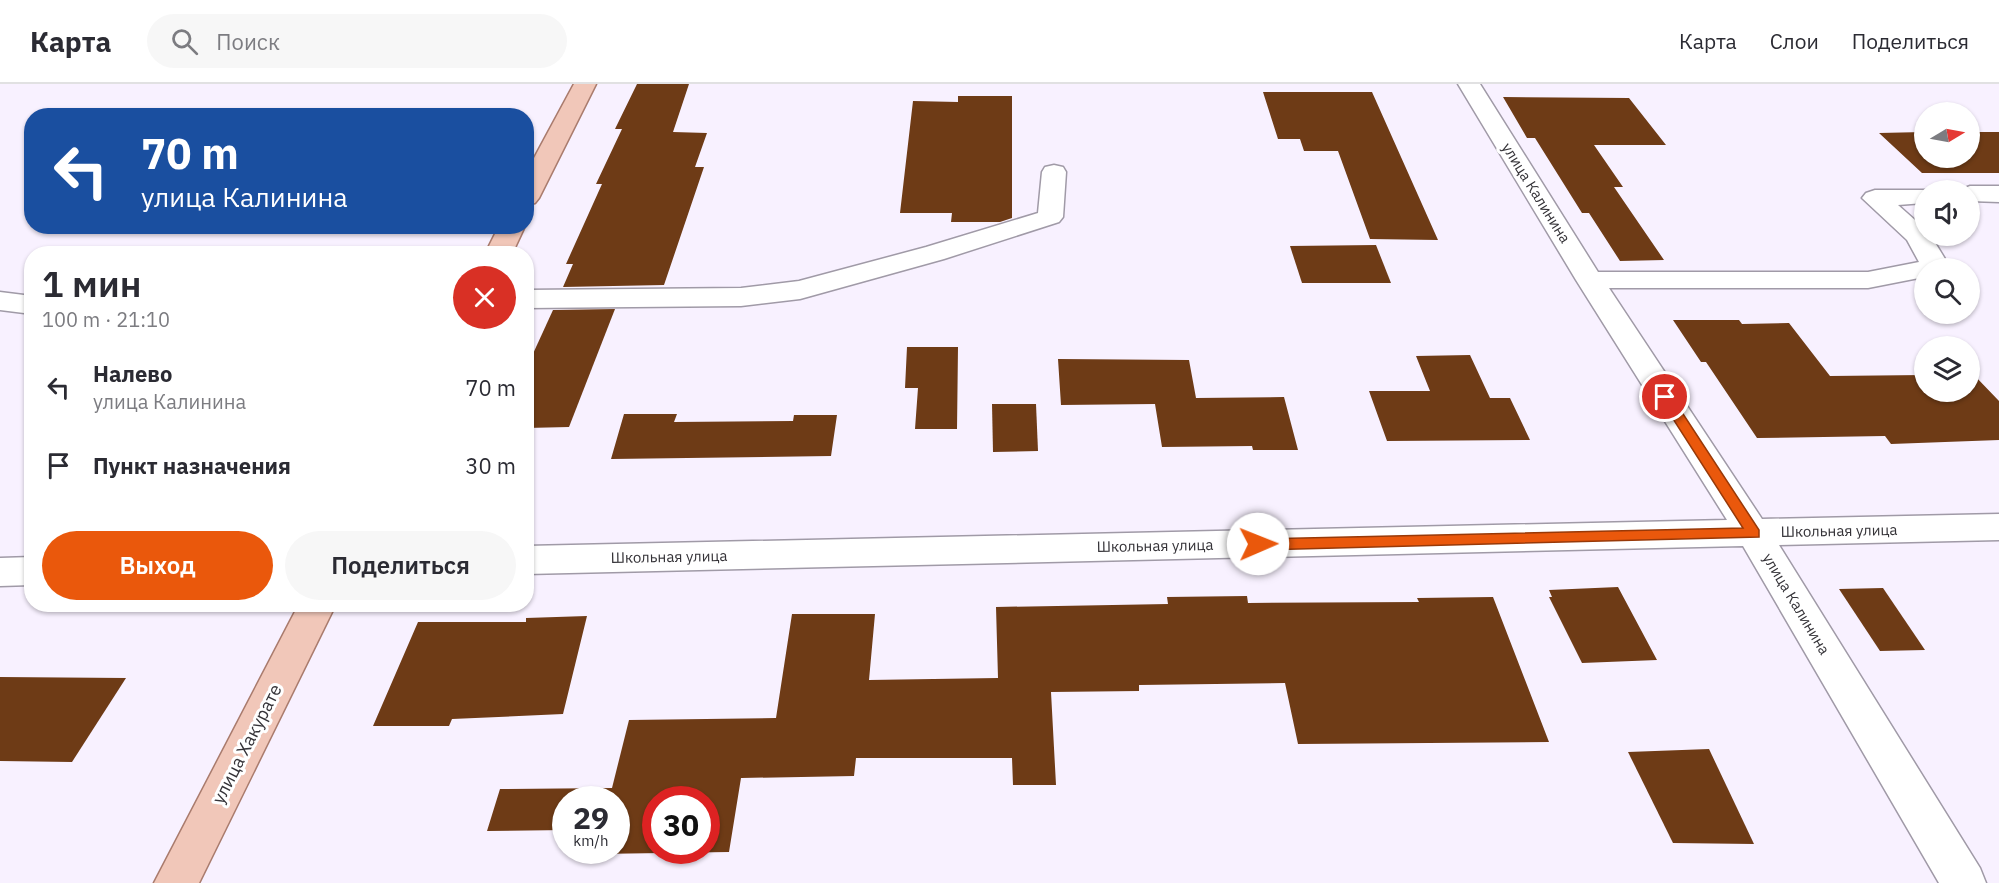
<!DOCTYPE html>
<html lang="ru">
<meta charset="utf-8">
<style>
:root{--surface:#fff;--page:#f7f7f7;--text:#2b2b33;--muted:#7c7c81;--line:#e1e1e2;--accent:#ea580c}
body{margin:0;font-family:"IBM Plex Sans",sans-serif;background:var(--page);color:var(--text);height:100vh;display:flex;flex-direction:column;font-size:22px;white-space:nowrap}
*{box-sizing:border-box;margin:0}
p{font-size:20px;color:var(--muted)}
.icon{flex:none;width:33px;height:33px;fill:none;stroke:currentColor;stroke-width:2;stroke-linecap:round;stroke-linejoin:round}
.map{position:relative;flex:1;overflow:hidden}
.side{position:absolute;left:24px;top:162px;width:510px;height:366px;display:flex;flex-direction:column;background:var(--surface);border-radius:24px;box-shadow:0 2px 4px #0004}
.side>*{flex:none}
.banner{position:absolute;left:24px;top:24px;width:510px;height:126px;border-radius:24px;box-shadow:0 2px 4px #0004;background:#1a4fa0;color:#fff;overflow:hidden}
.needle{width:39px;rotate:80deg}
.tools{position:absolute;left:1914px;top:18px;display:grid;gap:12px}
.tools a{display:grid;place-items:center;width:66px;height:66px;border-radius:50%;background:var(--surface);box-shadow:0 2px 4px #0004;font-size:30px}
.speed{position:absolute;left:552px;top:702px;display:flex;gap:12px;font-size:30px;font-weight:700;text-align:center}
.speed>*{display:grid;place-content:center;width:78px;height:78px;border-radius:50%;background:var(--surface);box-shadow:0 2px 4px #0004;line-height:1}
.speed small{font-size:15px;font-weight:400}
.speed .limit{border:9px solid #d22;background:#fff;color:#111}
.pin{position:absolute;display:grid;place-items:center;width:51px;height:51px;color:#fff;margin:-26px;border:3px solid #fff;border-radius:50%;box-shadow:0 2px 6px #0007}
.me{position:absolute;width:66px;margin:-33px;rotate:89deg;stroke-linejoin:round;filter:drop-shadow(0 0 4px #0008)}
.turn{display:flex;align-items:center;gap:21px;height:126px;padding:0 18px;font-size:27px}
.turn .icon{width:78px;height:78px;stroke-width:2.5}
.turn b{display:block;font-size:42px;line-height:51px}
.round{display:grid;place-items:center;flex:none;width:63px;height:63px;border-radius:32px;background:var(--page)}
.headline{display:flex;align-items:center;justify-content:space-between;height:102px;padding:0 18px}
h1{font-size:36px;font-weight:600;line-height:45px}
.action{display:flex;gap:12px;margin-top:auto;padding:12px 18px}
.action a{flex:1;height:69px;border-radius:36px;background:var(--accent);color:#fff;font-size:24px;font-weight:600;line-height:69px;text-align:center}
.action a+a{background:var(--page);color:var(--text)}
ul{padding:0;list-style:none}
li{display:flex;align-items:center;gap:18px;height:78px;padding:0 18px}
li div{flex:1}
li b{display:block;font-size:22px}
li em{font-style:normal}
header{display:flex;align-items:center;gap:36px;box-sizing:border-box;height:84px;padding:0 30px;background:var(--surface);border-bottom:2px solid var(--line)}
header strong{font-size:28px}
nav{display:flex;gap:33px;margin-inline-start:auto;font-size:21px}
.search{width:420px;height:54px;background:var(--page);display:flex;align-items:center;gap:15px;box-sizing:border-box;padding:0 21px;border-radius:33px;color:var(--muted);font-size:22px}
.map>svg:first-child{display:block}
</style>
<header>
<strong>Карта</strong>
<div class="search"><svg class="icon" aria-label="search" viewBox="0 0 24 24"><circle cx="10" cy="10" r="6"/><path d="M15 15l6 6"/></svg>Поиск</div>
<nav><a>Карта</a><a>Слои</a><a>Поделиться</a></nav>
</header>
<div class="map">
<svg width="1999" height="799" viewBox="0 0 1999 799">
<rect width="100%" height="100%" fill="#f8f1ff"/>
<g fill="#6e3b16" fill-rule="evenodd">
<polygon points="637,0 689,0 673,48 707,49 695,83 704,83 664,201 563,203 573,180 566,180 602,100 596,100 622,45 615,45"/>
<polygon points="1263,8 1372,8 1438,156 1370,155 1338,67 1304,67 1300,55 1278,55"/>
<polygon points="958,12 1012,12 1012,134 1000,138 951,138 952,129 900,129 913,17 958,18"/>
<polygon points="1503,13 1629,14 1666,61 1594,61 1623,103 1614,103 1664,176 1620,177 1589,129 1582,129 1535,54 1527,54"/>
<polygon points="1924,48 1924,74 1970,74 1970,48 1999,48 1999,89 1922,89 1879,49"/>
<polygon points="1376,161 1391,199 1302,199 1290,162"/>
<polygon points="615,225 569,343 526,344 526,285 553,226"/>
<polygon points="1673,236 1739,236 1742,240 1789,239 1830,292 1924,291 1924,308 1970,308 1970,291 1974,291 1999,317 1999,356 1891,360 1885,352 1757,354 1706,278 1701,278"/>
<polygon points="907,263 958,263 957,345 915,345 918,304 905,304"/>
<polygon points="1470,271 1490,314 1510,314 1530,356 1387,357 1369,307 1430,307 1416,272"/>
<polygon points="1058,275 1189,276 1196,314 1284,313 1298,366 1253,366 1252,362 1162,363 1155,320 1061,321"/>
<polygon points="992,320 1036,320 1038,367 993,368"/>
<polygon points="624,330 677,330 674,338 793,337 794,331 837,331 831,372 611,375"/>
<polygon points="1618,503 1657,576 1582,579 1549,513 1552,513 1549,506"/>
<polygon points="1883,504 1925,566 1880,567 1839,505"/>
<path d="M 1247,512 L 1248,519 L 1419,518 L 1417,514 L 1493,513 L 1549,658 L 1298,660 L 1285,599 L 1139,601 L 1139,607 L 1051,608 L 1056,701 L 1013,701 L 1012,674 L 856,674 L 854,692 L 741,694 L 729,768 L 596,770 L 597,766 L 616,766 L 616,716 L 566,716 L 566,746 L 487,747 L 500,705 L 612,704 L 629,636 L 776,634 L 792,530 L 875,530 L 869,596 L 998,594 L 996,523 L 1168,520 L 1167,513 ZM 656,716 L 706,716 L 706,766 L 656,766 Z"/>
<polygon points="587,532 563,630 452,635 449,642 373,642 418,538 526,538 526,534"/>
<polygon points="0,593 126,594 72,678 0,677"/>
<polygon points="1709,665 1754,760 1673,759 1628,668"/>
</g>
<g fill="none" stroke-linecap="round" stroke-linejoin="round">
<defs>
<g id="minor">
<polygon points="1458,0 1480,0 1598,188 1868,188 1919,178 1907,156 1862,114 1866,109 1875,106 1932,106 1924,106 1924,119 1898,121 1924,144 1924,152 1931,152 1950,183 1924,184 1924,193 1868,204 1609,204 1762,435 1999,430 1999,456 1779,461 1980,784 1986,799 1939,799 1743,462 526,490 526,462 1727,436 1576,196"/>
<polygon points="1054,81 1063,83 1066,88 1063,133 1059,138 944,175 800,215 741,222 526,224 526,206 741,204 799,197 926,163 1038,129 1042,88 1045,83"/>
<polygon points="1970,102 1999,102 1999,118 1970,117 1970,106 1960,106"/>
<polygon points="0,208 32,212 32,230 0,226"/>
<polygon points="32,473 32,501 0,502 0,474"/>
</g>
<g id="major">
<polygon points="574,0 596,0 539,114 535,119 526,121 526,89"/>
<polygon points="499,142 525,142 512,170 485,170"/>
<polygon points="299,520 336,520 199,799 154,799"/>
</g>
</defs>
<use href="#minor" stroke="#a09aa7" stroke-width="3"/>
<use href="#major" stroke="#a97b6d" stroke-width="3"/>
<use href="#minor" fill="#fff" fill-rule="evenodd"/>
<use href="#major" fill="#f1c7b9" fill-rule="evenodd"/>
</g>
<polygon fill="#ea580c" stroke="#983908" stroke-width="1.5" points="1665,309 1670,310 1759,446 1759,453 1258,466 1251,460 1258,455 1743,444 1659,313"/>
<g text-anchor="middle" stroke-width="6" stroke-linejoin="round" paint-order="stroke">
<g font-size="15" fill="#353338" stroke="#fff">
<text transform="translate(1536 109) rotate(58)" y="5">улица Калинина</text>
<text transform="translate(1839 447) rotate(-1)" y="5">Школьная улица</text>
<text transform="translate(1155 462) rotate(-1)" y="5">Школьная улица</text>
<text transform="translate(669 473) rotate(-1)" y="5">Школьная улица</text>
<text transform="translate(1796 520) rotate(59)" y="5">улица Калинина</text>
</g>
<g font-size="18" fill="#353338" stroke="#fff">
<text transform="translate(247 660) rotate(-63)" y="6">улица Хакурате</text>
</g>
</g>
</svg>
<div class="tools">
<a><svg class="needle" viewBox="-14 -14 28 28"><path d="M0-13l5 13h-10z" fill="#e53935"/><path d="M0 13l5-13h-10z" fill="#7c7c81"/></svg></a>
<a><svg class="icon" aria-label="sound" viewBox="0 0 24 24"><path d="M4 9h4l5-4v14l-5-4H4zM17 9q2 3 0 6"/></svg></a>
<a><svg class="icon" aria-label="search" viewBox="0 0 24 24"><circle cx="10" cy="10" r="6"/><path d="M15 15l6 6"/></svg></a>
<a><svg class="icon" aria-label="layers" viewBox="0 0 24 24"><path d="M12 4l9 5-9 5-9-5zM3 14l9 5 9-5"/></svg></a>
</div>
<div class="speed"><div>29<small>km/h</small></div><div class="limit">30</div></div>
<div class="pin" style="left:1665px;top:313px;background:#d93025"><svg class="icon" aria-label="arrive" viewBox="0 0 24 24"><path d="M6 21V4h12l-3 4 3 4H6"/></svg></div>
<svg class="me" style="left:1258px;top:460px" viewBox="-20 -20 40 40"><circle r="19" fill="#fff"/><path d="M0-13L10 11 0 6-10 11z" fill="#ea580c"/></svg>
<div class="banner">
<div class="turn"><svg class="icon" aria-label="left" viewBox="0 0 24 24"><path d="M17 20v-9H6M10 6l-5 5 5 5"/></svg><div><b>70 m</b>улица Калинина</div></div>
</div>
<section class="side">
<div class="headline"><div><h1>1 мин</h1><p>100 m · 21:10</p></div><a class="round" style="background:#d93025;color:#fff"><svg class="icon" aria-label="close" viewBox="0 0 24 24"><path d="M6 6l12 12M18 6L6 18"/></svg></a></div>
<ul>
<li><svg class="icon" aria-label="left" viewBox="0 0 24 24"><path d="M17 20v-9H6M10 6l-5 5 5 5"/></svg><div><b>Налево</b><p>улица Калинина</p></div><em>70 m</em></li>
<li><svg class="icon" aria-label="arrive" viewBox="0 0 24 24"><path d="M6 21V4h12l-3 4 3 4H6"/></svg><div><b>Пункт назначения</b></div><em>30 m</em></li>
</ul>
<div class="action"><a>Выход</a><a>Поделиться</a></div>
</section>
</div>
